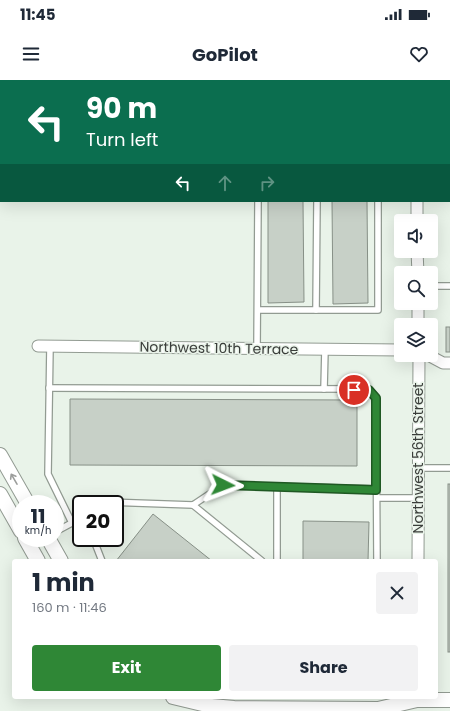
<!DOCTYPE html>
<meta charset="utf-8">
<style>
:root{--surface:#fff;--page:#f2f2f3;--text:#1f2937;--muted:#747a83;--accent:#2f8736}
body{margin:0;font-family:Poppins,sans-serif;background:var(--page);color:var(--text);height:100vh;display:flex;flex-direction:column;font-size:15px;white-space:nowrap}
*{box-sizing:border-box;margin:0}
p{font-size:13px;color:var(--muted)}
.icon{flex:none;width:22px;height:22px;fill:none;stroke:currentColor;stroke-width:2;stroke-linecap:round;stroke-linejoin:round}
.map{position:relative;flex:1;overflow:hidden}
.panel{position:absolute;left:12px;top:479px;width:426px;height:140px;display:flex;flex-direction:column;background:var(--surface);border-radius:4px;box-shadow:0 4px 16px #0002}
.panel>*{flex:none}
.guide{position:absolute;left:0px;top:0px;width:450px;height:122px;box-shadow:0 4px 16px #0002;background:#0b6e4f;color:#fff;overflow:hidden}
.controls{position:absolute;left:394px;top:134px;display:grid;gap:8px}
.controls a{display:grid;place-items:center;width:44px;height:44px;border-radius:4px;background:var(--surface);box-shadow:0 4px 16px #0002;font-size:20px}
.speed{position:absolute;left:12px;top:415px;display:flex;gap:8px;font-size:20px;font-weight:700;text-align:center}
.speed>*{display:grid;place-content:center;width:52px;height:52px;border-radius:50%;background:var(--surface);box-shadow:0 4px 16px #0002;line-height:1}
.speed small{font-size:10px;font-weight:400}
.speed .limit{border:2px solid #111;border-radius:6px;background:#fff;color:#111}
.pin{position:absolute;display:grid;place-items:center;width:34px;height:34px;color:#fff;margin:-17px;border:2px solid #fff;border-radius:50%;box-shadow:0 1px 4px #0007}
.me{position:absolute;width:44px;margin:-22px;rotate:93deg;stroke-linejoin:round;filter:drop-shadow(0 0 3px #0008)}
.turn{display:flex;align-items:center;gap:14px;height:84px;padding:0 20px;font-size:18px}
.turn .icon{width:52px;height:52px;stroke-width:2.5}
.turn b{display:block;font-size:28px;line-height:34px}
.lanes{display:flex;align-items:center;height:38px;padding:0 20px;background:#0003;justify-content:center;gap:20px;direction:ltr}
.lanes .off{opacity:.35}
.round{display:grid;place-items:center;flex:none;width:42px;height:42px;border-radius:4px;background:var(--page)}
.headline{display:flex;align-items:center;justify-content:space-between;height:68px;padding:0 20px}
h1{font-size:24px;font-weight:700;line-height:30px}
.cta{display:flex;gap:8px;margin-top:auto;padding:8px 20px}
.cta a{flex:1;height:46px;border-radius:4px;background:var(--accent);color:#fff;font-size:16px;font-weight:700;line-height:46px;text-align:center}
.cta a+a{background:var(--page);color:var(--text)}
.status{display:flex;justify-content:space-between;align-items:center;height:28px;padding:0 20px;background:var(--surface);direction:ltr}
.status svg{height:11px;fill:currentColor}
header{display:flex;justify-content:space-between;align-items:center;height:52px;padding:0 20px;background:var(--surface);font-size:18px;font-weight:700}
.map>svg:first-child{display:block}
</style>
<div class="status"><b>11:45</b><svg viewBox="0 0 49 12"><path d="M0 12V9h3v3zM5 12V6h3v6zM10 12V3h3v9zM15 12V0h3v12zM26 1h20v11H26zM47 4h2v5h-2z"/></svg></div>
<header><svg class="icon" aria-label="menu" viewBox="0 0 24 24"><path d="M4 6h16M4 12h16M4 18h16"/></svg>GoPilot<svg class="icon" aria-label="heart" viewBox="0 0 24 24"><path d="M12 20l-8-8c-3-5 5-10 8-4 3-6 11-1 8 4z"/></svg></header>
<div class="map">
<svg width="450" height="631" viewBox="0 0 450 631">
<rect width="100%" height="100%" fill="#e9f3e9"/>
<g fill="#c7d0c7" stroke="#879087">
<polygon points="70,0 246,0 70,1"/>
<rect x="268" y="0" width="98" height="1"/>
<polygon points="268,121 303,121 304,222 268,223"/>
<polygon points="332,121 367,121 368,223 333,224"/>
<rect x="446" y="247" width="4" height="25"/>
<polygon points="70,319 357,320 357,386 70,385"/>
<rect x="448" y="404" width="2" height="168"/>
<polygon points="153,434 212,481 116,481"/>
<polygon points="303,441 369,442 368,481 303,481"/>
</g>
<g fill="none" stroke-linecap="round" stroke-linejoin="round">
<defs>
<g id="service">
<polyline points="257,0 257,1"/>
<polyline points="36,1 36,0"/>
<polyline points="55,1 55,0"/>
<polyline points="378,1 378,0"/>
<polyline points="0,55 1,53"/>
<polyline points="449,117 450,117"/>
<polyline points="431,206 450,206"/>
<polyline points="258,230 378,230 378,121"/>
<polyline points="316,230 317,121"/>
<polyline points="50,266 48,394 72,443"/>
<polyline points="257,268 258,121"/>
<polyline points="49,308 369,309 376,318 377,481"/>
<polyline points="324,309 325,269"/>
<polyline points="418,388 450,388"/>
<polyline points="277,408 277,481"/>
<polyline points="377,418 418,418"/>
<polyline points="104,424 107,422 193,425 223,405 376,409"/>
<polyline points="193,425 262,481"/>
<polyline points="55,452 81,438"/>
<polyline points="93,458 102,481"/>
</g>
<g id="minor">
<polyline points="413,0 413,1"/>
<polyline points="417,121 417,141"/>
<polyline points="417,171 418,193"/>
<polyline points="418,223 418,245"/>
<polyline points="38,266 401,270"/>
<polyline points="428,275 443,283 450,283"/>
<polyline points="418,481 419,275"/>
</g>
<g id="tertiary">
<polyline points="0,375 28,424"/>
<polyline points="0,414 21,451"/>
<polyline points="25,458 38,481"/>
<polyline points="48,458 61,481"/>
<polyline points="173,617 211,626 234,628 378,629 417,620 450,620"/>
</g>
</defs>
<use href="#service" stroke="#929b92" stroke-width="8"/>
<use href="#minor" stroke="#929b92" stroke-width="13"/>
<use href="#tertiary" stroke="#929b92" stroke-width="16"/>
<use href="#service" stroke="#fff" stroke-width="5.5"/>
<use href="#minor" stroke="#fff" stroke-width="11"/>
<use href="#tertiary" stroke="#fff" stroke-width="14"/>
</g>
<defs><path id="oneway-shaft" d="M-6 0H5M1.5-3L5.5 0L1.5 3" fill="none" stroke-width="1.6" stroke-linecap="round" stroke-linejoin="round"/></defs>
<use stroke="#9c9e9c" href="#oneway-shaft" transform="translate(14 399) rotate(-120)"/>
<g fill="none" stroke-linecap="round" stroke-linejoin="round">
<defs>
<polyline id="route" points="223,405 376,410 376,318 369,310 354,310"/>
</defs>
<use href="#route" stroke="#1f5823" stroke-width="10"/>
<use href="#route" stroke="#2f8736" stroke-width="7"/>
</g>
<g text-anchor="middle" stroke-width="3" stroke-linejoin="round" paint-order="stroke">
<g font-size="14" fill="#3a3d3a" stroke="#e9f3e9">
<text transform="translate(219 268) rotate(1)" y="5">Northwest 10th Terrace</text>
<text transform="translate(418 378) rotate(-90)" y="5">Northwest 56th Street</text>
</g>
</g>
</svg>
<div class="controls">
<a><svg class="icon" aria-label="sound" viewBox="0 0 24 24"><path d="M4 9h4l5-4v14l-5-4H4zM17 9q2 3 0 6"/></svg></a>
<a><svg class="icon" aria-label="search" viewBox="0 0 24 24"><circle cx="10" cy="10" r="6"/><path d="M15 15l6 6"/></svg></a>
<a><svg class="icon" aria-label="layers" viewBox="0 0 24 24"><path d="M12 4l9 5-9 5-9-5zM3 14l9 5 9-5"/></svg></a>
</div>
<div class="speed"><div>11<small>km/h</small></div><div class="limit">20</div></div>
<div class="pin" style="left:354px;top:310px;background:#d93025"><svg class="icon" aria-label="arrive" viewBox="0 0 24 24"><path d="M6 21V4h12l-3 4 3 4H6"/></svg></div>
<svg class="me" style="left:223px;top:405px" viewBox="-20 -20 40 40"><path d="M0-17L14 15 0 8-14 15z" fill="#2f8736" stroke="#fff" stroke-width="4"/></svg>
<div class="guide">
<div class="turn"><svg class="icon" aria-label="left" viewBox="0 0 24 24"><path d="M17 20v-9H6M10 6l-5 5 5 5"/></svg><div><b>90 m</b>Turn left</div></div>
<div class="lanes"><svg class="icon" aria-label="left" viewBox="0 0 24 24"><path d="M17 20v-9H6M10 6l-5 5 5 5"/></svg><svg class="icon off" aria-label="ahead" viewBox="0 0 24 24"><path d="M12 20V5M6 11l6-6 6 6"/></svg><svg class="icon off" aria-label="right" viewBox="0 0 24 24"><path d="M7 20v-9h11M14 6l5 5-5 5"/></svg></div>
</div>
<section class="panel">
<div class="headline"><div><h1>1 min</h1><p>160 m · 11:46</p></div><a class="round"><svg class="icon" aria-label="close" viewBox="0 0 24 24"><path d="M6 6l12 12M18 6L6 18"/></svg></a></div>
<div class="cta"><a>Exit</a><a>Share</a></div>
</section>
</div>
